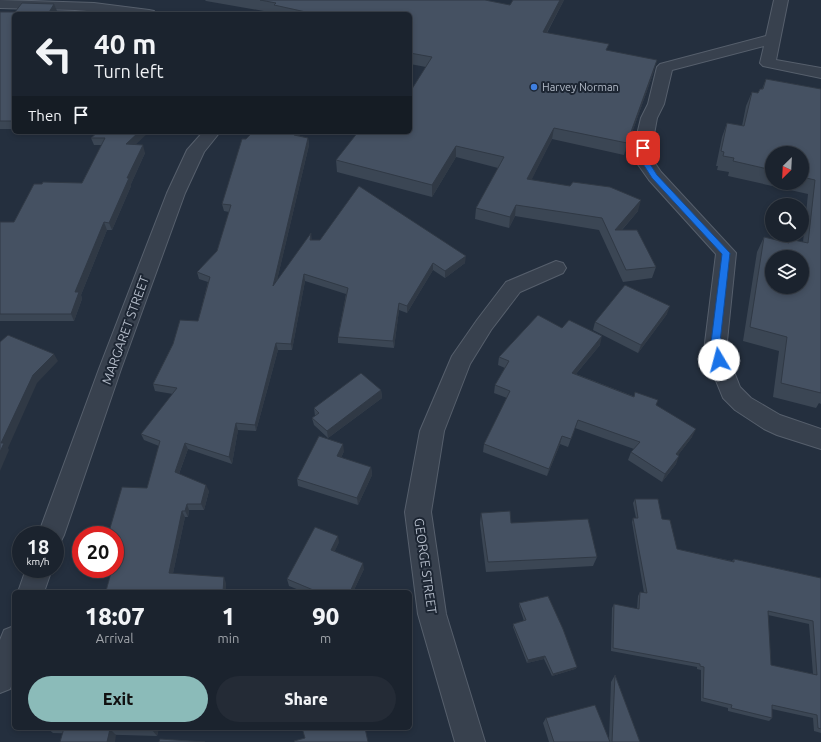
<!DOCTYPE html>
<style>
:root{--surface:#1b232e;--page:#242b36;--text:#f1f3f6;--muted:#a0a4aa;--line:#39404a;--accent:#8bbbb9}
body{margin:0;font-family:Ubuntu,sans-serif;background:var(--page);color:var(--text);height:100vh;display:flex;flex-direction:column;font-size:15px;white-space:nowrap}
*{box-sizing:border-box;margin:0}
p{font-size:13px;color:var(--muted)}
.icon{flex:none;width:22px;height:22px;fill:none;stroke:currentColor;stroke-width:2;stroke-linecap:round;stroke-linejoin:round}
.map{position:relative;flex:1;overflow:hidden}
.panel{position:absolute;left:12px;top:590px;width:400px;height:140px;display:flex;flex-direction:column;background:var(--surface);border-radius:6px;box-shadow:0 2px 6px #0003,0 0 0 1px var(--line)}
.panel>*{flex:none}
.top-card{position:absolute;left:12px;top:12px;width:400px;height:122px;border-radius:6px;box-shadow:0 2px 6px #0003,0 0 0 1px var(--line);background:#1b232e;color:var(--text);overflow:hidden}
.needle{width:26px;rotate:204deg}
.tools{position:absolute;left:765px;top:146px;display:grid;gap:8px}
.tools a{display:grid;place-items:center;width:44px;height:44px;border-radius:50%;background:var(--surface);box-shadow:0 2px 6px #0003,0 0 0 1px var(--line);font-size:20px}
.speed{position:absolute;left:12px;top:526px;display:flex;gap:8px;font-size:20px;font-weight:700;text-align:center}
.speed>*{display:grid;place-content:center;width:52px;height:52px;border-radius:50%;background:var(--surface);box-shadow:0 2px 6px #0003,0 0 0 1px var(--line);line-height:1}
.speed small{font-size:10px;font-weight:400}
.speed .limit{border:6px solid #d22;background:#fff;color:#111}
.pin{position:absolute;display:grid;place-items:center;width:34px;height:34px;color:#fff;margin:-17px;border-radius:8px;box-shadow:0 2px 6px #0006}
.me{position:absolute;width:44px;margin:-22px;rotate:352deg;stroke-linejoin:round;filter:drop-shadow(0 0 3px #0008)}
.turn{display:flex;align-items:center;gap:14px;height:84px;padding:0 16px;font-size:18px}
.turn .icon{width:52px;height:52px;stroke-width:2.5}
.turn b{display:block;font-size:28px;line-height:34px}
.then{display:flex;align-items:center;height:38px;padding:0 16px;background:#0003;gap:8px;font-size:15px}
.eta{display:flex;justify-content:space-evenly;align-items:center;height:68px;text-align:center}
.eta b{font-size:24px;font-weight:800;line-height:28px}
.cta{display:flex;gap:8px;margin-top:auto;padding:8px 16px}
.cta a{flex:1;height:46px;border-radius:24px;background:var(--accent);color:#111;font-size:16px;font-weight:800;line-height:46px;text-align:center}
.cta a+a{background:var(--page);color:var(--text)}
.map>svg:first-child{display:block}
</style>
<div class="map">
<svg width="821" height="742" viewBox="0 0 821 742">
<rect width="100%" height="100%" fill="#242f3e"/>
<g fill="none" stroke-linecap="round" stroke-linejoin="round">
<defs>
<g id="minor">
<polygon points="0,0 94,3 149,10 154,11 156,14 123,14 75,10 0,8"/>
<polygon points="774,0 788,0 776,60 821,68 821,78 763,66 760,63 764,46 672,70 664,104 657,118 650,156 661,172 736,253 726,351 740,387 751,398 780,415 821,429 821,449 777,435 764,429 735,410 723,398 704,351 716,254 649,180 632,156 641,118 648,104 657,67 660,64 766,36"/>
<polygon points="203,132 220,132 204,152 185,193 121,369 64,535 60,543 55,545 55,535 38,535 99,369 167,193 187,150"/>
<polygon points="556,261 563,263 566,268 563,273 520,292 491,330 470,364 444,431 431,512 446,614 485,742 455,742 418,614 405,512 420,431 452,356 477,320 506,282"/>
<polygon points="26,569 52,569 44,592 18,592"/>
<polygon points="14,626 14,680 10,689 0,693 0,640 4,630"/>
</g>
</defs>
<use href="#minor" stroke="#565f6c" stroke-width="2"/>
<use href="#minor" fill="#38414e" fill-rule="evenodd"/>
</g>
<g fill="#3b4654" fill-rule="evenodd">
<polygon points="205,0 485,0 510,5 564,0 547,33 607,51 654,71 624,155 552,139 531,180 638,211 622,230 656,267 652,278 623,282 599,230 515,216 509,228 475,219 476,208 498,168 456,157 432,197 337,172 336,160 410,132 426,67 410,64 410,14 275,14 275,13 206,1"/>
<polygon points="54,4 57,11 14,14 14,129 0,129 0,12 15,12"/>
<path d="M 766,79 L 821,89 L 821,404 L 819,403 L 816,408 L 773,397 L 779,351 L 743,341 L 757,252 L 764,237 L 787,243 L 789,239 L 803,242 L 808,194 L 728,176 L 729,172 L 717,170 L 718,166 L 716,166 L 722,137 L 727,123 L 742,126 L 746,106 L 752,92 L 758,93 L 762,89 ZM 772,153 L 802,153 L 802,183 L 772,183 Z"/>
<polygon points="98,132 136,145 145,153 131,184 131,186 112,230 107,230 81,295 82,299 74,321 0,321 0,222 14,222 42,184 82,183 102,145 94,145 91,138"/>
<polygon points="253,132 301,132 301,133 299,136 308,138 309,145 277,280 312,240 465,263 445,278 433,270 407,313 399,310 394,348 338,343 338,337 346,294 305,281 292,350 278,350 256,431 238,430 232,464 188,449 179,474 209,491 204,510 189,510 188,517 185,517 173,573 226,583 226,592 106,592 106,591 116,556 115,556 115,535 147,488 159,446 144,440 141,434 173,394 155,391 153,384 198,321 208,282 199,279 197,272 217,251 229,212 224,211 222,204 246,139"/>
<polygon points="667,314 638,353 593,330 595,322"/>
<polygon points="562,328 600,345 576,374 656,405 692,437 678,455 676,464 662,482 628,460 631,452 634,449 575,428 568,447 560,444 547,476 483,452 484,444 507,398 494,393 495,385 505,368 498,365 499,357"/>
<polygon points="381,390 382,398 328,438 314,425 312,418 315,416 314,408"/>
<polygon points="344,451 341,458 371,467 372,475 358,505 298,486 297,479"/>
<path d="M 635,499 L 662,519 L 677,549 L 732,561 L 734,559 L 821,578 L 821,733 L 814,731 L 813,718 L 772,709 L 772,718 L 769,721 L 728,711 L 728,708 L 701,701 L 701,670 L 697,669 L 697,667 L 611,651 L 612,608 L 614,604 L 637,609 L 638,596 L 640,592 L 644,593 L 632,522 L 633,518 L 636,518 L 633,503 ZM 768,615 L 809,624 L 813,674 L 771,665 Z"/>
<polygon points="481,513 511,523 597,557 593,566 486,572 480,523"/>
<polygon points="339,542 334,552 364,569 353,592 304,592 289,586 287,579"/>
<polygon points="519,603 577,667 575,669 552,676 544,659 527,663 513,627 513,624 524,621 519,606"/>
<polygon points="615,675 640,742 549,742 543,723 546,718 609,739 611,682"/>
<polygon points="47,728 159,728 157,736 53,733"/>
</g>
<g fill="#303945">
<polygon points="560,0 564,0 541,43 543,32"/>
<polygon points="54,4 57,11 55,14 48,14"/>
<polygon points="657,60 654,71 624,155 627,143"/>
<polygon points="554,128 552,139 526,191 527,179"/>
<polygon points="139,132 149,132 128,152 126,144"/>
<polygon points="296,132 301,132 301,133 295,142 294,135"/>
<polygon points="308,138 309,145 274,293 273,286"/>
<polygon points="143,145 145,153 131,184 131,186 112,230 109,223 127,178"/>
<polygon points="456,146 456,157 432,197 432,185"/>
<polygon points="641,200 638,211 612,241 615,230"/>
<polygon points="516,205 515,216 509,228 510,217"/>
<polygon points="104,222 107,230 81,295 82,299 74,321 71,314 75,292"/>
<polygon points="311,233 312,240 311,247 310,240"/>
<polygon points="466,256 465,263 445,278 445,271"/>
<polygon points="433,263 433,270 407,313 407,306"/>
<polygon points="304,274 305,281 292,350 291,344"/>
<polygon points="399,303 399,310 394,348 393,341"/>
<polygon points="670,306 667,314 638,353 641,345"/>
<polygon points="602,336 600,345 570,381 572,373"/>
<polygon points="276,343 278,350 256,431 255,425"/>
<polygon points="54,354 58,361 37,383 8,448 9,450 0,471 0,452 1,443 33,375"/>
<polygon points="381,390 382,398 328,438 327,431"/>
<polygon points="236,423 238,430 232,464 229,457"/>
<polygon points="696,429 692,437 673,462 676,454"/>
<polygon points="562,436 560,444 547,476 549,469"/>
<polygon points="185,443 188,449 177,479 175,472"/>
<polygon points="343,444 344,451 338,464 337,456"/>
<polygon points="679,456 676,464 662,482 665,474"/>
<polygon points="371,467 372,475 358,505 357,498"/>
<polygon points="206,485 209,491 204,510 201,504"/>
<polygon points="187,504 189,510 188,517 185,511"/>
<polygon points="182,511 185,517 172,578 169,573"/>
<polygon points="338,536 339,542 332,557 331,550"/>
<polygon points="363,563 364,569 353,592 350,592"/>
<polygon points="224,577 226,583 226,592 223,592"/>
<polygon points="545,656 544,659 527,663 528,660"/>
<polygon points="577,667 575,669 552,676 553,674"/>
<polygon points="152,728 159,728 157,736 152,730"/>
<polygon points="110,729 116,735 115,742 107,742"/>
</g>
<g fill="#455162" stroke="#303945" fill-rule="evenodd">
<polygon points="260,0 485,0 510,5 513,0 560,0 543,32 609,44 606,50 657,60 627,143 554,128 527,179 570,186 573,182 610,187 641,200 615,230 637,230 656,267 626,270 602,218 516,205 510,217 476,208 504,157 456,146 432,185 336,160 358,132 410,132 410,92 432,57 410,53 410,14 315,14 274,5 276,3"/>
<polygon points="22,3 54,4 48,14 14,14 14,121 0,121 0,12 15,12"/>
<path d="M 766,79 L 821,89 L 821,393 L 781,383 L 787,337 L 750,327 L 764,237 L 789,243 L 789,239 L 808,243 L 815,180 L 802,177 L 802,153 L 772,153 L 772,170 L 733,161 L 734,158 L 723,156 L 724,152 L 721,151 L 727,123 L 744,126 L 752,92 L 758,93 L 760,89 L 763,89 ZM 772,257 L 802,257 L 802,287 L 772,287 Z"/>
<polygon points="98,132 139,132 126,144 143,145 127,178 129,178 109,223 104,222 75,292 79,292 71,314 0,314 0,222 14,222 34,184 42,184 43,182 82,183 105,138 91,138"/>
<polygon points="253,132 296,132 294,135 308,138 273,286 311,233 310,240 320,240 359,186 466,256 445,271 433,263 407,306 399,303 393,341 338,337 348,288 304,274 291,344 276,343 255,425 236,423 229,457 185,443 175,472 206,485 201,504 187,504 185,511 182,511 169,573 224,577 223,592 106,591 112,569 115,569 115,558 117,550 115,550 115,535 108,535 122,487 147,488 160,441 141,434 177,388 153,384 173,344 180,320 198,321 210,277 197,272 217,251 231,205 222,204 242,139 246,139"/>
<polygon points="625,285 670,306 641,345 595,322"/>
<polygon points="538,315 562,328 569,320 602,336 572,373 634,397 635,392 658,400 656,405 696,429 676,454 679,456 665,474 631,452 640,442 578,420 571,439 562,436 549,469 484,444 510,391 495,385 509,361 499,357"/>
<polygon points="8,335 54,354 33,375 1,443 4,443 0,452 0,342"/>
<polygon points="361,373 381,390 327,431 312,418 319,413 314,408"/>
<polygon points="319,436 343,444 337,456 371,467 357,498 297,479"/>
<path d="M 635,499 L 658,499 L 662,519 L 670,520 L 677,549 L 734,562 L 734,559 L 821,578 L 821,729 L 818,728 L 817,715 L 772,705 L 772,718 L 731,708 L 732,705 L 703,698 L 704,667 L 700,666 L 700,664 L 613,648 L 614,604 L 639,609 L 640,592 L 647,593 L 633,518 L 638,518 ZM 768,611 L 813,621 L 817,675 L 771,665 Z"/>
<polygon points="510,511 511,523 588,519 597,557 488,562 481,513"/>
<polygon points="315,527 338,536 331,550 363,563 350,592 318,592 287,579"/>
<polygon points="548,596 563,629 577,667 553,674 545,656 528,660 513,624 526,620 519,603"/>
<polygon points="615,675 640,742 612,742"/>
<polygon points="595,705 610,742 554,742 546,718"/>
<polygon points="64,728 152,728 152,730 110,729 107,742 60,742"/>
<polygon points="302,728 365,728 368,742 295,742 294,741 305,738"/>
<polygon points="160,739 205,742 159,742"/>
</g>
<polygon fill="#1a73e8" stroke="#114b97" points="643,145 647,148 645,156 657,175 730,253 719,351 723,360 722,363 716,363 710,351 722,254 652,178 638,156 639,148"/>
<circle fill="#3f7fe0" stroke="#1d2633" stroke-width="1.5" cx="534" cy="87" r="4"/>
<g text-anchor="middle" stroke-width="4" stroke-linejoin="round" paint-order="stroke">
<g font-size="11" fill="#b4bcc9" stroke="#1d2633" text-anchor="start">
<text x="542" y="91">Harvey Norman</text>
</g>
<g font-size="13" fill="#b4bcc9" stroke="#1d2633">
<text transform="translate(125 330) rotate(-70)" y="5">MARGARET STREET</text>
<text transform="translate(426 566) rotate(82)" y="5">GEORGE STREET</text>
</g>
</g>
</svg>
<div class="tools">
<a><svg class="needle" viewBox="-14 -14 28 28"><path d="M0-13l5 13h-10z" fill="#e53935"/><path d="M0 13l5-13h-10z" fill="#a0a4aa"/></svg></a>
<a><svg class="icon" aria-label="search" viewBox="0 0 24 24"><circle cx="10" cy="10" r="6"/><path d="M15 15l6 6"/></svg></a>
<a><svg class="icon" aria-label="layers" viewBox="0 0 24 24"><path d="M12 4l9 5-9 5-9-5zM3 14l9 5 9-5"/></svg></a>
</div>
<div class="speed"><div>18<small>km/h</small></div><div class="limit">20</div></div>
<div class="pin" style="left:643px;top:148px;background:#d93025"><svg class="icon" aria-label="arrive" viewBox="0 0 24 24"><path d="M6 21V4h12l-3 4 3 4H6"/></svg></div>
<svg class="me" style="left:719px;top:360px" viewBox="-20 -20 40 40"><circle r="19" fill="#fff"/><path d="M0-13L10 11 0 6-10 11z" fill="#1a73e8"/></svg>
<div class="top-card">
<div class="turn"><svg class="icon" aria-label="left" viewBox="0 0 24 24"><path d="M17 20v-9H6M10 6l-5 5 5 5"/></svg><div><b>40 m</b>Turn left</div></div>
<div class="then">Then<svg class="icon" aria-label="arrive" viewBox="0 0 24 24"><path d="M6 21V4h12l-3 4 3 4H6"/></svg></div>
</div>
<section class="panel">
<div class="eta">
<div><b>18:07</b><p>Arrival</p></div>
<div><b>1</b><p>min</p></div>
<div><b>90</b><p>m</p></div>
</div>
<div class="cta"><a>Exit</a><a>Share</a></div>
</section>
</div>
